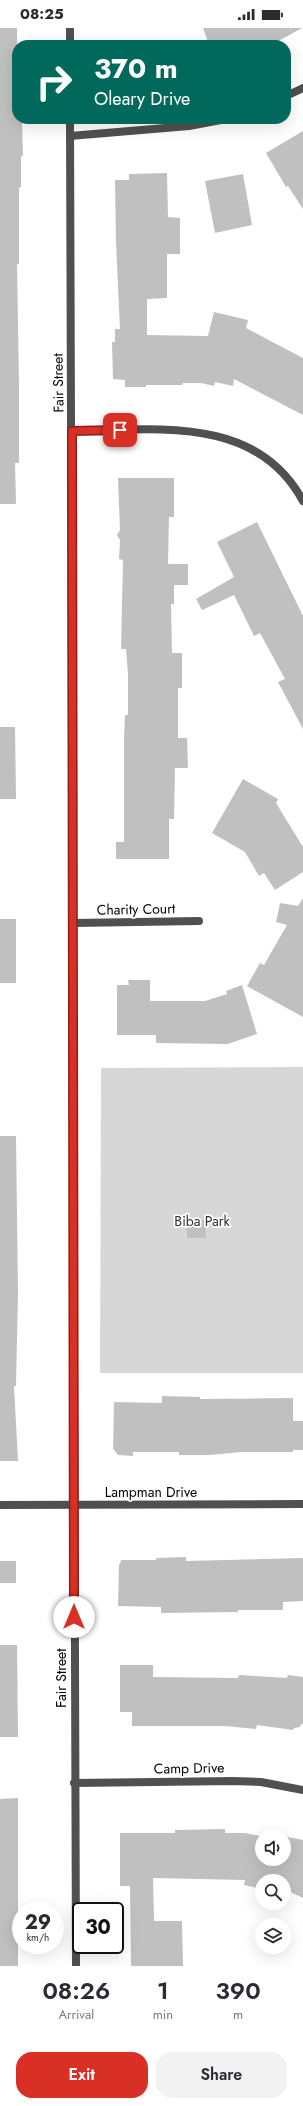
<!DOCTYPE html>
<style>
:root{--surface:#fff;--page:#f2f2f3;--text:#2b2b33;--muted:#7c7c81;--accent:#d93025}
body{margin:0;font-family:Jost,sans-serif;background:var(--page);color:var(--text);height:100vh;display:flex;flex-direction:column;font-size:15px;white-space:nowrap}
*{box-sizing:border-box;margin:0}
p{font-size:13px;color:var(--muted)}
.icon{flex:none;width:22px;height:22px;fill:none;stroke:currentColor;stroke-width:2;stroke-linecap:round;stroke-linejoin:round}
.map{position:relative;height:1938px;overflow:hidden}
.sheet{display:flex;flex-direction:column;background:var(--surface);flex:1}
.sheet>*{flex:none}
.guide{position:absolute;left:12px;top:12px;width:279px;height:84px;border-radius:16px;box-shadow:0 4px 16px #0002;background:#00695c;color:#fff;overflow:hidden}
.fabs{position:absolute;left:255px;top:1802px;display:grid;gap:8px}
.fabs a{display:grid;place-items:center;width:36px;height:36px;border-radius:50%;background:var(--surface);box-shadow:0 4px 16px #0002;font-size:20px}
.speed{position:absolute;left:12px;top:1874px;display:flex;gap:8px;font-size:20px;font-weight:700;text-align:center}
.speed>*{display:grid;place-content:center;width:52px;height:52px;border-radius:50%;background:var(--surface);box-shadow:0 4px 16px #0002;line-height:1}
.speed small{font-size:10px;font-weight:400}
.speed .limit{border:2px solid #111;border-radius:6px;background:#fff;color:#111}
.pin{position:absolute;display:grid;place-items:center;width:34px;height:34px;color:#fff;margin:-17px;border-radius:8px;box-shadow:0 2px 6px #0006}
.me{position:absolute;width:44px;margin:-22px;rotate:0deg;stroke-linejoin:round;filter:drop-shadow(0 0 3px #0008)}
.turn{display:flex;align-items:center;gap:14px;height:84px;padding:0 16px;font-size:18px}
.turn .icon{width:52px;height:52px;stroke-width:2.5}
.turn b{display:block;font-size:28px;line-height:34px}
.eta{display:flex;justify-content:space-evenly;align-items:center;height:68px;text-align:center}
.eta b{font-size:24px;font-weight:600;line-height:28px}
.action{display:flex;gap:8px;margin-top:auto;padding:8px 16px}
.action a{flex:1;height:46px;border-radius:16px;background:var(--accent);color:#fff;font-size:16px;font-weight:600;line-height:46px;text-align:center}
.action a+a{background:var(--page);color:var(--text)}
.status{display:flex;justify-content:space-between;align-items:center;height:28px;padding:0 20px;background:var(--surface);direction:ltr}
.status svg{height:11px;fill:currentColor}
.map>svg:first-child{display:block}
</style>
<div class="status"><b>08:25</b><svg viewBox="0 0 49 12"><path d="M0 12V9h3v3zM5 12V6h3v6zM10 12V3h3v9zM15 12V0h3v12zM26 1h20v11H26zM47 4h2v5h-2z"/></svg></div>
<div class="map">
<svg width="303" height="1938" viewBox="0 0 303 1938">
<rect width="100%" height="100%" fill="#fff"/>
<polygon fill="#d7d7d7" points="303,1039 303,1345 100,1345 101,1040"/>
<g fill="#c0c0c0">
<polygon points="0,0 17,0 17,91 22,91 23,128 21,128 21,159 19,160 19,236 17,236 19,356 19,435 15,435 16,476 0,476"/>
<polygon points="203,0 302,0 271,17 209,17"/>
<polygon points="303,103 303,181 288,158 286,159 266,125"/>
<polygon points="167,145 168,189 180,190 180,226 167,226 167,270 147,271 147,307 208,308 214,284 248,292 246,300 303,330 303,387 234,351 233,358 215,354 214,358 201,355 183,355 182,357 146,357 146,359 125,359 125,352 113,351 112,314 115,314 115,301 120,301 116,214 115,152 129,152 129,146"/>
<polygon points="243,146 252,197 215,205 205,153"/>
<polygon points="118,450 174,450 174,489 169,489 168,536 188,536 188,557 174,557 174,576 171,576 172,625 182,625 182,660 178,660 178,710 187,710 188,740 175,740 174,791 169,791 169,831 116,831 116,814 124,814 124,710 125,687 128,687 128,646 126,621 121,621 123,532 119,531 120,512 117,507 120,502"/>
<polygon points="257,494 303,588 303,701 278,654 285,651 260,605 254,608 234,567 202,582 196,571 234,549 217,514"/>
<polygon points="0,699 15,699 16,771 0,771"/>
<polygon points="243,751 278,771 276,775 303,819 303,844 275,862 264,845 259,848 245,824 212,805"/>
<polygon points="303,870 303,989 247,958 260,935 264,937 287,897 276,894 280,875 298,878"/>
<rect x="0" y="891" width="16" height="64"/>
<polygon points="128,952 150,952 150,973 205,973 227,966 226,963 242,957 257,1006 228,1016 156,1015 156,1007 117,1007 117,957 129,957"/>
<polygon points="0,1108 16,1108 18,1265 16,1358 14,1358 18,1433 0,1433"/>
<polygon points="187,1192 205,1192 206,1210 187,1210"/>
<polygon points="162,1368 200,1369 200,1371 293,1370 293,1393 303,1393 303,1422 293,1422 293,1424 241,1424 210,1427 179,1427 179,1424 133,1424 133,1428 118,1427 113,1421 114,1374 162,1375"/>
<polygon points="186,1529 186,1533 303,1530 303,1573 283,1574 283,1582 238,1582 238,1584 161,1585 161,1579 118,1578 119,1536 120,1536 121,1532 156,1532 156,1530"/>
<rect x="0" y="1533" width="16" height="22"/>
<polygon points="0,1617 17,1617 18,1709 0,1709"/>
<polygon points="120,1637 153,1637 153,1649 238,1650 239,1647 287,1650 288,1647 303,1649 303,1696 301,1696 300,1699 294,1700 293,1702 257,1697 256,1701 225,1698 132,1698 132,1684 120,1684"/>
<polygon points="18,1770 18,1938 0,1938 0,1771"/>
<polygon points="225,1801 225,1805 245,1805 265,1809 262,1809 262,1831 284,1831 284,1809 271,1809 272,1806 303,1812 303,1870 284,1861 284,1853 268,1853 262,1850 262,1861 244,1857 245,1852 153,1850 154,1893 182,1893 183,1938 131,1938 130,1858 120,1858 120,1805 175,1805 175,1802"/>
</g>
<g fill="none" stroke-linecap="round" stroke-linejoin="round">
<g stroke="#505050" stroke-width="8">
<polyline points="70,0 70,17"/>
<polyline points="286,68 303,60"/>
<polyline points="70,91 76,1938"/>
<polyline points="70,108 189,98 226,91"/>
<path d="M 72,403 C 155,402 256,386 303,473"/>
<polyline points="74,895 199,893"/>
<polyline points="0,1477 303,1476"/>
<polyline points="74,1755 233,1753 261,1754 303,1762"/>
</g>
</g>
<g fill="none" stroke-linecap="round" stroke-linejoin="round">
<defs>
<polyline id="route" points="74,1589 72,403 120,402"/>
</defs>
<use href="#route" stroke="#8d1f18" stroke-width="10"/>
<use href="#route" stroke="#d93025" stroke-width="7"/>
</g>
<g text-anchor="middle" stroke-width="3.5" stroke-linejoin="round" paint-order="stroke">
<g font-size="14" fill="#000" stroke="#fff">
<text transform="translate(58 355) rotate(-91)" y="5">Fair Street</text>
<text transform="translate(136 881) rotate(-1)" y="5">Charity Court</text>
<text x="151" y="1469">Lampman Drive</text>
<text transform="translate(61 1650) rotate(-90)" y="5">Fair Street</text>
<text transform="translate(189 1740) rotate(-1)" y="5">Camp Drive</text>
</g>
<g font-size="14" fill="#2e2e2e" stroke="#fff">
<text x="202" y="1198">Biba Park</text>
</g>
</g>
</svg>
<div class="fabs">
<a><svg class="icon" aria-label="sound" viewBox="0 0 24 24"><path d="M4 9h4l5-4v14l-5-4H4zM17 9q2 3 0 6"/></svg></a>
<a><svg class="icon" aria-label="search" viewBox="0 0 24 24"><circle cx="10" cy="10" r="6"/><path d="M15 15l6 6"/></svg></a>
<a><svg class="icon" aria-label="layers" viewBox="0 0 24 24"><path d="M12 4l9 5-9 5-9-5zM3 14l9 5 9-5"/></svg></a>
</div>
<div class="speed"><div>29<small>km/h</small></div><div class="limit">30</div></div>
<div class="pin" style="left:120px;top:402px;background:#d93025"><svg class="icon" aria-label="arrive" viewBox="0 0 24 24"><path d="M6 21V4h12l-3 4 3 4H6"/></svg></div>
<svg class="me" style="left:74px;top:1589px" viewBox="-20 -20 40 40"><circle r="19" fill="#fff"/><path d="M0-13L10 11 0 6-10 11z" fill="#d93025"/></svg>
<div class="guide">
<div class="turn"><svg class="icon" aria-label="right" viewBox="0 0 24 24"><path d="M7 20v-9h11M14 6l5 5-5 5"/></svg><div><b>370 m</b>Oleary Drive</div></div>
</div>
</div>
<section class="sheet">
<div class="eta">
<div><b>08:26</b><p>Arrival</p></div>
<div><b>1</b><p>min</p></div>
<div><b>390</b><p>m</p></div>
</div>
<div class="action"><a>Exit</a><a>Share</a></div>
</section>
